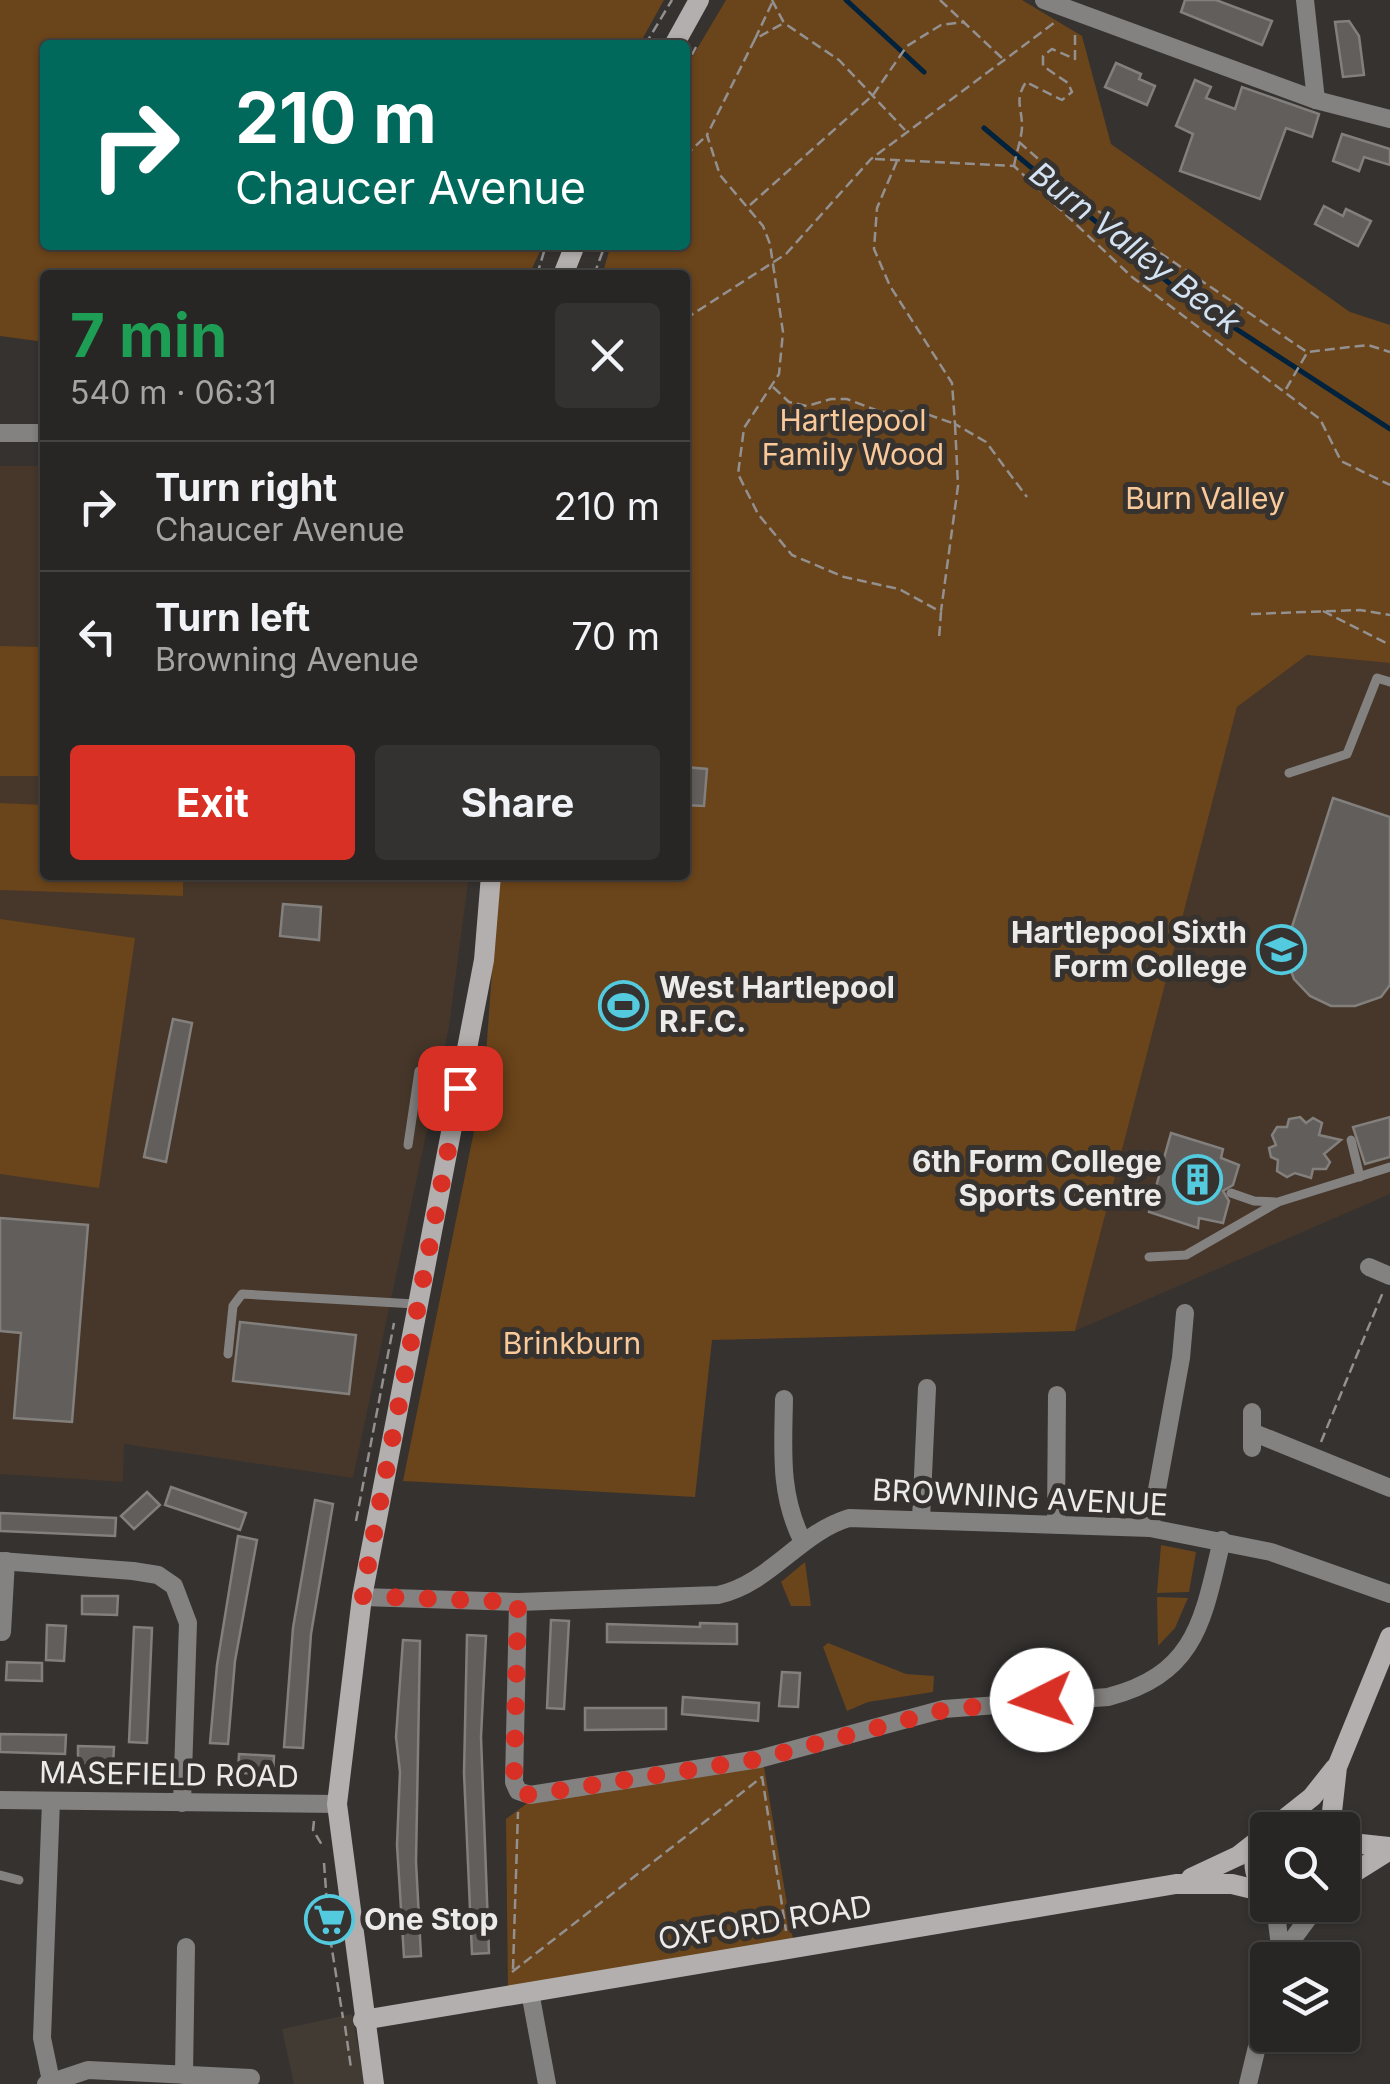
<!DOCTYPE html>
<meta charset="utf-8">
<style>
:root{--surface:#282624;--page:#343231;--text:#f1f3f6;--muted:#a5a5a6;--line:#444341;--accent:#d93025}
body{margin:0;font-family:Inter,sans-serif;background:var(--page);color:var(--text);height:100vh;display:flex;flex-direction:column;font-size:38px;white-space:nowrap}
*{box-sizing:border-box;margin:0}
p{font-size:32px;color:var(--muted)}
.icon{flex:none;width:55px;height:55px;fill:none;stroke:currentColor;stroke-width:2;stroke-linecap:round;stroke-linejoin:round}
.map{position:relative;flex:1;overflow:hidden}
.panel{position:absolute;left:40px;top:270px;width:650px;height:610px;display:flex;flex-direction:column;background:var(--surface);border-radius:10px;box-shadow:0 2px 8px #0004,0 0 0 2px var(--line)}
.panel>*{flex:none}
.hud{position:absolute;left:40px;top:40px;width:650px;height:210px;border-radius:10px;box-shadow:0 2px 8px #0004,0 0 0 2px var(--line);background:#00695c;color:#fff;overflow:hidden}
.buttons{position:absolute;left:1250px;top:1812px;display:grid;gap:20px}
.buttons a{display:grid;place-items:center;width:110px;height:110px;border-radius:10px;background:var(--surface);box-shadow:0 2px 8px #0004,0 0 0 2px var(--line);font-size:50px}
.pin{position:absolute;display:grid;place-items:center;width:85px;height:85px;color:#fff;margin:-42px;border-radius:20px;box-shadow:0 5px 15px #0006}
.me{position:absolute;width:110px;margin:-55px;rotate:266deg;stroke-linejoin:round;filter:drop-shadow(0 0 8px #0008)}
.turn{display:flex;align-items:center;gap:35px;height:210px;padding:0 30px;font-size:45px}
.turn .icon{width:130px;height:130px;stroke-width:2.5}
.turn b{display:block;font-size:70px;line-height:85px}
.round{display:grid;place-items:center;flex:none;width:105px;height:105px;border-radius:10px;background:var(--page)}
.head{display:flex;align-items:center;justify-content:space-between;height:170px;padding:0 30px}
h1{font-size:60px;font-weight:700;line-height:75px;color:#1e9e55}
.button{display:flex;gap:20px;margin-top:auto;padding:20px 30px}
.button a{flex:1;height:115px;border-radius:10px;background:var(--accent);color:#fff;font-size:40px;font-weight:700;line-height:115px;text-align:center}
.button a+a{background:var(--page);color:var(--text)}
ul{padding:0;list-style:none}
li{display:flex;align-items:center;gap:30px;height:130px;padding:0 30px;border-top:2px solid var(--line)}
li div{flex:1}
li b{display:block;font-size:38px}
li em{font-style:normal}
.map>svg:first-child{display:block}
</style>
<div class="map">
<svg width="1390" height="2084" viewBox="0 0 1390 2084">
<rect width="100%" height="100%" fill="#353230"/>
<polygon fill="#423b34" points="352,2014 365,2084 294,2084 282,2029"/>
<g fill="#46372a">
<polygon points="0,466 45,466 45,875 469,875 449,1027 353,1478 124,1444 123,1482 0,1474"/>
<polygon points="1307,655 1390,663 1390,1194 1075,1331 1237,707"/>
</g>
<g fill="#6a441a">
<polygon points="0,0 664,0 639,45 45,45 45,245 543,245 529,275 45,275 45,342 0,336"/>
<polygon points="726,0 1022,0 1082,36 1111,144 1350,312 1390,325 1390,663 1307,655 1237,707 1075,1331 712,1340 695,1497 403,1481 484,1082 499,875 685,875 685,275 602,275 611,245 685,245 685,69"/>
<polygon points="0,646 45,647 45,776 0,776"/>
<polygon points="0,803 45,805 45,875 183,875 183,896 0,890"/>
<polygon points="0,919 135,938 99,1188 0,1174"/>
<polygon points="1161,1545 1196,1552 1189,1592 1157,1593"/>
<polygon points="805,1562 811,1606 791,1606 781,1582"/>
<polygon points="1157,1597 1188,1598 1175,1628 1158,1646"/>
<polygon points="828,1643 906,1674 934,1676 933,1692 868,1702 847,1711 823,1647"/>
<polygon points="763,1761 794,1945 508,1993 506,1819 533,1799"/>
</g>
<g fill="none" stroke-linecap="round" stroke-linejoin="round">
<g stroke="#00223c" stroke-width="5">
<polyline points="846,0 924,72"/>
<polyline points="984,128 1181,293 1390,429"/>
</g>
</g>
<g fill="#615e5b" stroke="#827f7c" stroke-width="2.5">
<polygon points="1185,0 1216,0 1272,21 1262,45 1181,12"/>
<polygon points="1349,21 1359,36 1364,75 1343,77 1335,22"/>
<polygon points="1116,63 1141,74 1139,79 1155,86 1147,105 1105,87"/>
<polygon points="1195,80 1211,87 1206,98 1235,109 1242,87 1319,114 1312,137 1286,128 1260,199 1180,171 1193,134 1176,126"/>
<polygon points="1342,134 1390,149 1390,165 1364,157 1359,171 1333,161"/>
<polygon points="1324,206 1343,216 1346,209 1371,221 1358,246 1315,224"/>
<polygon points="685,767 707,769 704,806 685,805"/>
<polygon points="1333,798 1390,817 1390,985 1381,997 1355,1006 1331,1006 1310,996 1294,979 1284,952"/>
<polygon points="283,904 321,907 319,940 280,936"/>
<polygon points="173,1019 192,1023 166,1162 144,1157"/>
<polygon points="1300,1117 1306,1123 1313,1118 1322,1123 1319,1135 1341,1140 1324,1154 1330,1162 1326,1169 1313,1169 1311,1178 1295,1173 1287,1177 1277,1171 1278,1160 1271,1157 1269,1148 1276,1145 1272,1135 1277,1127 1287,1127 1289,1119"/>
<polygon points="1390,1117 1390,1157 1365,1164 1353,1127"/>
<polygon points="1171,1133 1223,1149 1221,1158 1239,1165 1233,1185 1223,1191 1229,1201 1223,1223 1199,1218 1198,1228 1149,1212"/>
<polygon points="0,1218 88,1225 72,1422 14,1418 21,1333 0,1331"/>
<polygon points="240,1322 356,1335 349,1394 233,1381"/>
<polygon points="171,1487 246,1513 240,1530 165,1505"/>
<polygon points="147,1492 160,1505 134,1529 121,1516"/>
<polygon points="315,1500 333,1504 311,1634 303,1748 284,1747 293,1628"/>
<polygon points="0,1513 116,1518 115,1536 0,1531"/>
<polygon points="238,1536 257,1540 235,1661 228,1744 210,1743 217,1665"/>
<polygon points="82,1596 118,1596 117,1615 82,1614"/>
<polygon points="551,1620 569,1621 564,1709 547,1708"/>
<polygon points="700,1623 737,1624 737,1644 607,1642 607,1624 700,1627"/>
<polygon points="47,1625 66,1626 64,1661 46,1660"/>
<polygon points="134,1627 152,1628 147,1743 129,1742"/>
<polygon points="467,1635 486,1636 481,1737 489,1953 472,1954 464,1773"/>
<polygon points="403,1640 420,1641 416,1862 421,1956 404,1957 397,1845 400,1772 396,1737"/>
<polygon points="7,1662 42,1663 42,1681 6,1680"/>
<polygon points="782,1672 800,1673 798,1707 779,1706"/>
<polygon points="683,1697 759,1703 758,1721 682,1714"/>
<polygon points="585,1708 666,1708 666,1729 585,1730"/>
<polygon points="0,1734 66,1735 65,1754 0,1752"/>
<polygon points="78,1746 114,1747 113,1765 78,1764"/>
<polygon points="239,1754 274,1756 273,1774 238,1773"/>
</g>
<g fill="none" stroke-linecap="round" stroke-linejoin="round">
<g stroke="#93908f" stroke-width="2.5" stroke-dasharray="10 5" stroke-linecap="butt">
<polyline points="772,0 784,23 839,60 905,130"/>
<polyline points="940,0 1002,58"/>
<polyline points="772,3 755,39 782,24"/>
<polyline points="755,39 707,135 720,175 763,226 770,244 783,332 779,374 744,428 738,474 758,514 792,555 844,577 899,589 941,612 939,639"/>
<polyline points="645,45 672,0"/>
<polyline points="685,68 696,47"/>
<polyline points="1019,142 1095,209 1307,352 1368,345 1390,352"/>
<polyline points="685,156 705,137"/>
<polyline points="875,159 1014,166 1132,277 1320,419 1341,461 1390,485"/>
<polyline points="897,161 877,208 874,249 890,286 952,383 955,424 986,442 1027,497"/>
<path d="M 1014,166 C 1016,153 1023,135 1022,123 C 1021,106 1015,99 1026,82 L 1062,100 L 1072,92 L 1068,83 L 1043,66 L 1043,56 L 1052,49 L 1075,59 L 1075,30"/>
<polyline points="750,205 873,95 907,46 941,25 965,22"/>
<polyline points="537,275 546,245"/>
<polyline points="594,275 605,245"/>
<polyline points="685,319 786,254 871,159 1054,23"/>
<polyline points="773,387 789,402 807,406 831,399 847,399 881,412 918,411 955,424 958,486 941,611"/>
<polyline points="1286,389 1307,353"/>
<polyline points="1323,611 1390,645"/>
<polyline points="1251,614 1360,610 1390,615"/>
<polyline points="1321,1442 1383,1292"/>
<polyline points="356,1521 394,1323"/>
<polyline points="762,1776 786,1931"/>
<polyline points="314,1821 313,1830 322,1845"/>
<polyline points="324,1863 329,1931 343,2018"/>
<polyline points="513,1969 518,1812"/>
<polyline points="512,1972 762,1777"/>
<polyline points="345,2026 351,2068"/>
</g>
<g stroke="#848281" stroke-width="9">
<polyline points="1289,773 1347,754 1377,678 1390,682"/>
<polyline points="1351,1140 1360,1177"/>
<polyline points="408,1145 419,1071"/>
<polyline points="1231,1193 1254,1201 1275,1202"/>
<polyline points="1149,1257 1186,1255 1278,1202 1390,1167"/>
<polyline points="228,1354 233,1306 242,1294 415,1304"/>
<polyline points="0,1875 19,1880"/>
</g>
<g stroke="#848281" stroke-width="18">
<polyline points="1044,0 1316,100 1390,119"/>
<polyline points="1305,0 1316,100"/>
<polyline points="0,433 45,433"/>
<polyline points="1369,1267 1390,1276"/>
<path d="M 784,1399 C 783,1451 779,1495 803,1542"/>
<polyline points="1252,1432 1390,1488"/>
<polyline points="1252,1448 1252,1412"/>
<polyline points="921,1519 927,1388"/>
<polyline points="1056,1523 1057,1395"/>
<polyline points="1150,1528 1181,1358 1185,1313"/>
<polyline points="0,1561 133,1571 158,1575 174,1586 188,1623 182,1803"/>
<path d="M 362,1597 L 518,1602 L 718,1595 C 771,1583 799,1533 849,1518 L 1150,1528 L 1271,1552 L 1390,1594"/>
<path d="M 518,1602 L 514,1782 L 518,1791 L 530,1795 L 759,1759 L 944,1709 L 1108,1697 C 1197,1674 1203,1619 1222,1540"/>
<polyline points="2,1632 6,1561"/>
<polyline points="0,1800 337,1804"/>
<polyline points="1275,1905 1281,1955"/>
<polyline points="1281,1955 1318,1905"/>
<polyline points="530,1992 547,2084"/>
<polyline points="184,2075 186,1947"/>
<polyline points="51,2081 42,2038 51,1801"/>
<polyline points="46,2084 88,2070 251,2078"/>
<polyline points="1248,2084 1268,2001"/>
</g>
<g stroke="#b2afae" stroke-width="20">
<polyline points="674,45 699,0"/>
<polyline points="563,275 575,245"/>
<polyline points="1283,1820 1312,1797 1335,1768"/>
<polyline points="1330,1830 1337,1767 1390,1637"/>
<polyline points="1342,1842 1390,1847"/>
<polyline points="1191,1878 1238,1856 1261,1838"/>
<polyline points="1342,1880 1390,1850"/>
<path d="M 1268,1894 C 1229,1853 1282,1795 1326,1830"/>
<polyline points="1299,1905 1306,1905"/>
<polyline points="363,2020 1176,1884 1232,1884 1265,1892"/>
<polyline points="374,2084 337,1804 362,1597 484,960 491,875"/>
</g>
</g>
<g fill="none" stroke-linecap="round" stroke-linejoin="round">
<polyline stroke="#d93025" stroke-width="18" stroke-dasharray="0 32.4" points="460,1088 362,1596 518,1602 514,1782 518,1792 530,1795 759,1759 944,1710 1042,1700"/>
</g>
<defs>
<symbol id="school-ring" viewBox="-11 -11 22 22"><circle r="9.5" fill="#353230" stroke="#54cade" stroke-width="1.5"/><path d="M0-5L7-2L0 1L-7-2ZM-4 1L0 2.5L4 1V4Q0 6-4 4Z" fill="#54cade"/></symbol>
<symbol id="stadium-ring" viewBox="-11 -11 22 22"><circle r="9.5" fill="#353230" stroke="#54cade" stroke-width="1.5"/><path d="M0-5a6.5 5 0 1 0 0 10a6.5 5 0 1 0 0-10ZM-3.5-1.8h7v3.6h-7Z" fill="#54cade"/></symbol>
<symbol id="building-ring" viewBox="-11 -11 22 22"><circle r="9.5" fill="#353230" stroke="#54cade" stroke-width="1.5"/><path d="M-4-6H4V6H1V3H-1V6H-4ZM-2.5-4.3h1.7v1.8h-1.7ZM.8-4.3h1.7v1.8H.8ZM-2.5-1h1.7V.8h-1.7ZM.8-1h1.7V.8H.8Z" fill="#54cade"/></symbol>
<symbol id="supermarket-ring" viewBox="-11 -11 22 22"><circle r="9.5" fill="#353230" stroke="#54cade" stroke-width="1.5"/><path d="M-6-5.5h2.5l.6 2H6L4.5 2H-2.5L-4.4-4H-6ZM-1.5 3.2a1.3 1.3 0 1 0 .1 0ZM3 3.2a1.3 1.3 0 1 0 .1 0Z" fill="#54cade"/></symbol>
</defs>
<g fill-rule="evenodd">
<use href="#school-ring" x="1254" y="922" width="55" height="55"/>
<use href="#stadium-ring" x="596" y="978" width="55" height="55"/>
<use href="#building-ring" x="1170" y="1152" width="55" height="55"/>
<use href="#supermarket-ring" x="302" y="1892" width="55" height="55"/>
</g>
<g text-anchor="middle" stroke-width="10" stroke-linejoin="round" paint-order="stroke">
<g font-size="30" fill="#fac99a" stroke="#353230">
<text x="853" y="431">Hartlepool<tspan x="853" dy="34">Family Wood</tspan></text>
<text x="1205" y="509">Burn Valley</text>
<text x="572" y="1354">Brinkburn</text>
</g>
<g font-size="30" font-weight="bold" fill="#edebea" stroke="#353230" text-anchor="end">
<text x="1247" y="943">Hartlepool Sixth<tspan x="1247" dy="34">Form College</tspan></text>
<text x="659" y="998" text-anchor="start">West Hartlepool<tspan x="659" dy="34">R.F.C.</tspan></text>
<text x="1162" y="1172">6th Form College<tspan x="1162" dy="34">Sports Centre</tspan></text>
<text x="364" y="1930" text-anchor="start">One Stop</text>
</g>
<g font-size="30" fill="#edebea" stroke="#353230">
<text transform="translate(1020 1498) rotate(3)" y="10">BROWNING AVENUE</text>
<text transform="translate(169 1775) rotate(1)" y="10">MASEFIELD ROAD</text>
<text transform="translate(765 1923) rotate(-9)" y="10">OXFORD ROAD</text>
</g>
<g font-size="32" font-style="italic" fill="#d3e3f3" stroke="#353230">
<text transform="translate(1135 248) rotate(38)" y="11">Burn Valley Beck</text>
</g>
</g>
</svg>
<div class="buttons">
<a><svg class="icon" aria-label="search" viewBox="0 0 24 24"><circle cx="10" cy="10" r="6"/><path d="M15 15l6 6"/></svg></a>
<a><svg class="icon" aria-label="layers" viewBox="0 0 24 24"><path d="M12 4l9 5-9 5-9-5zM3 14l9 5 9-5"/></svg></a>
</div>
<div class="pin" style="left:460px;top:1088px;background:#d93025"><svg class="icon" aria-label="arrive" viewBox="0 0 24 24"><path d="M6 21V4h12l-3 4 3 4H6"/></svg></div>
<svg class="me" style="left:1042px;top:1700px" viewBox="-20 -20 40 40"><circle r="19" fill="#fff"/><path d="M0-13L10 11 0 6-10 11z" fill="#d93025"/></svg>
<div class="hud">
<div class="turn"><svg class="icon" aria-label="right" viewBox="0 0 24 24"><path d="M7 20v-9h11M14 6l5 5-5 5"/></svg><div><b>210 m</b>Chaucer Avenue</div></div>
</div>
<section class="panel">
<div class="head"><div><h1>7 min</h1><p>540 m · 06:31</p></div><a class="round"><svg class="icon" aria-label="close" viewBox="0 0 24 24"><path d="M6 6l12 12M18 6L6 18"/></svg></a></div>
<ul>
<li><svg class="icon" aria-label="right" viewBox="0 0 24 24"><path d="M7 20v-9h11M14 6l5 5-5 5"/></svg><div><b>Turn right</b><p>Chaucer Avenue</p></div><em>210 m</em></li>
<li><svg class="icon" aria-label="left" viewBox="0 0 24 24"><path d="M17 20v-9H6M10 6l-5 5 5 5"/></svg><div><b>Turn left</b><p>Browning Avenue</p></div><em>70 m</em></li>
</ul>
<div class="button"><a>Exit</a><a>Share</a></div>
</section>
</div>
